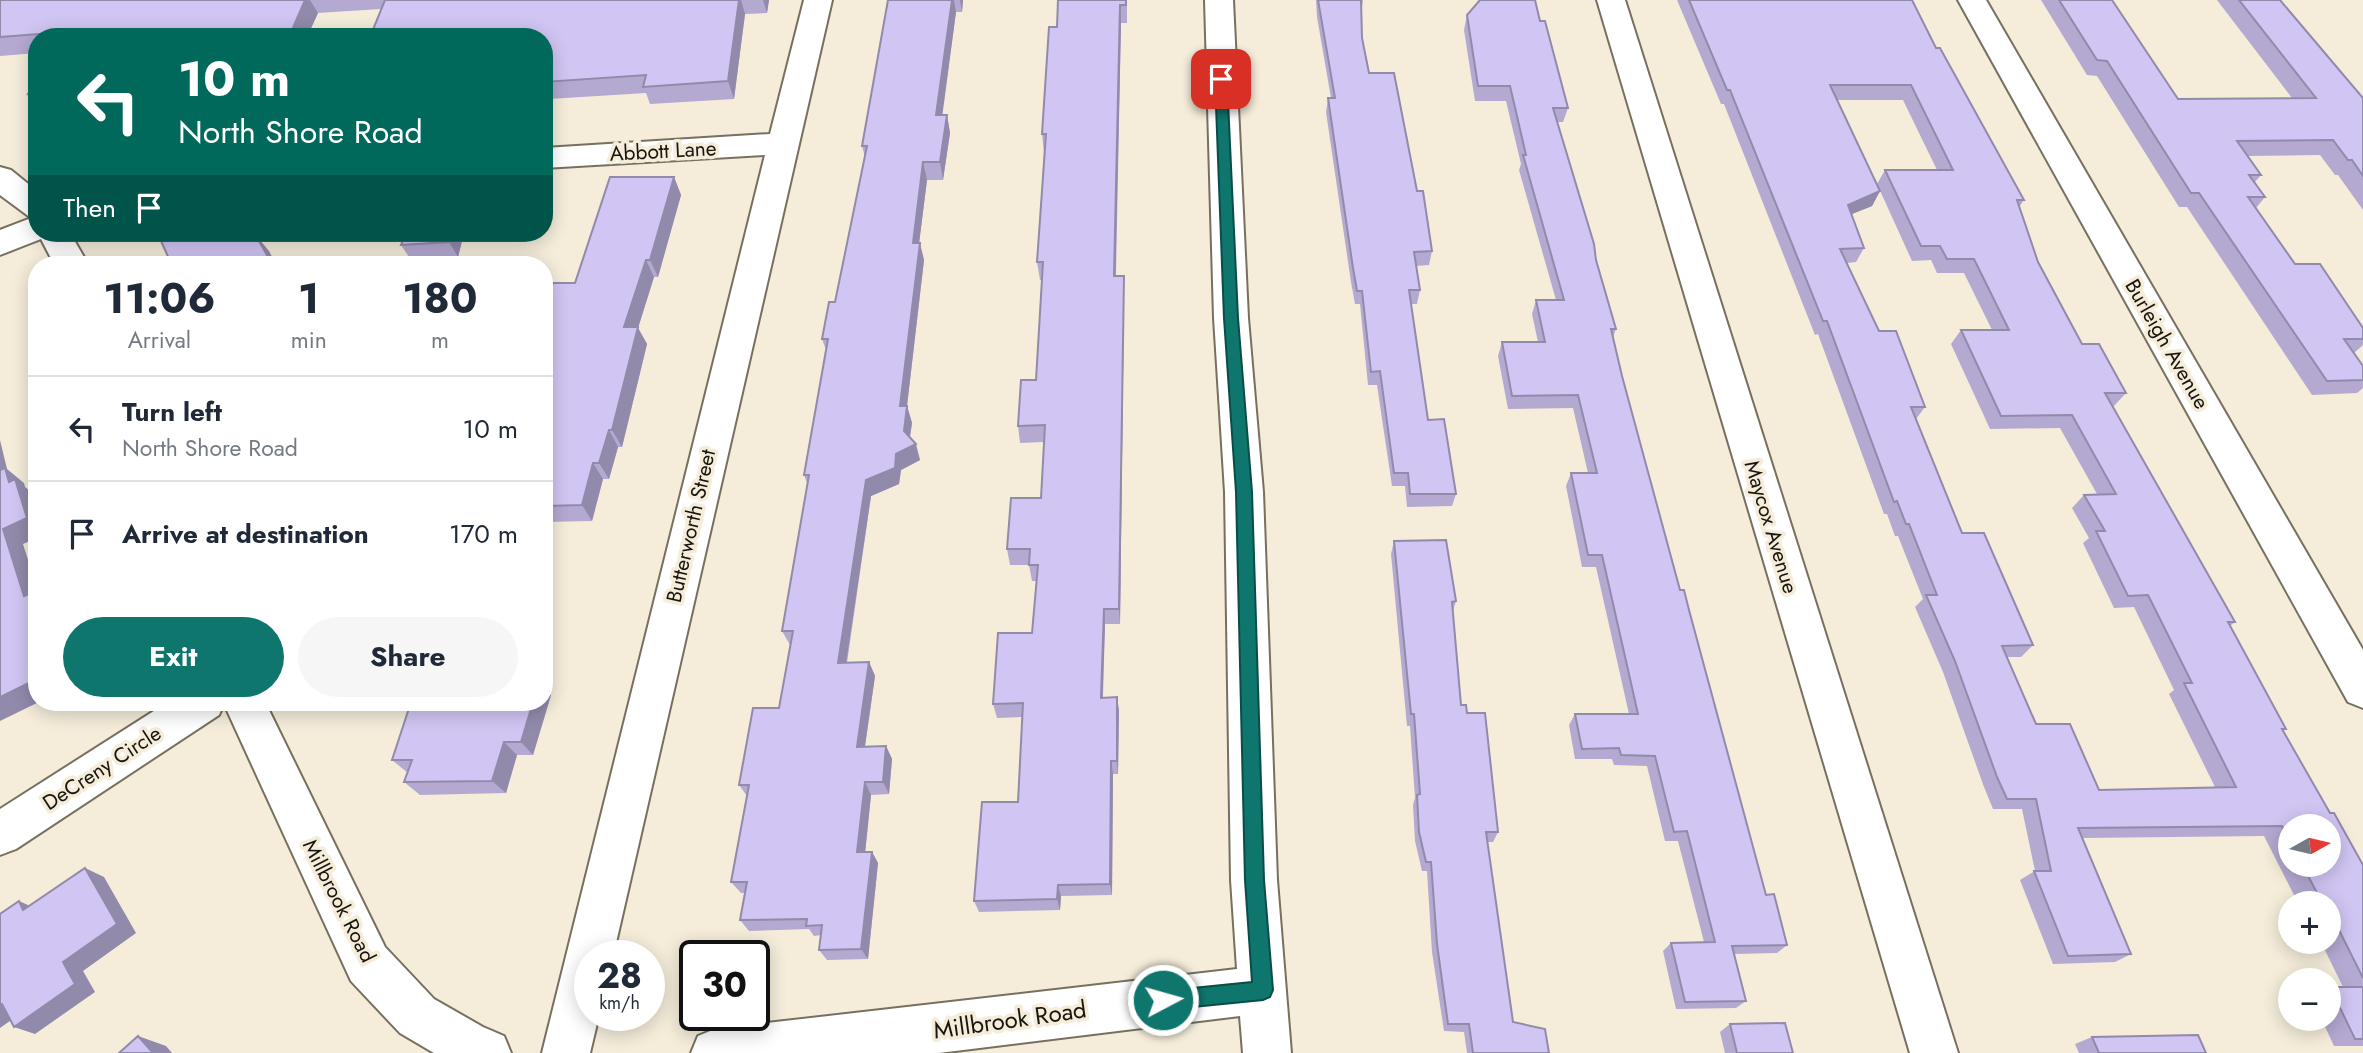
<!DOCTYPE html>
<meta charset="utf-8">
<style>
:root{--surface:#fff;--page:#f6f6f7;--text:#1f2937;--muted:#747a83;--line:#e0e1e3;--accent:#0f766e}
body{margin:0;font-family:Jost,sans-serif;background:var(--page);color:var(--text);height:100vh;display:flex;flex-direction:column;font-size:26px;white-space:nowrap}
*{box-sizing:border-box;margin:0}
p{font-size:23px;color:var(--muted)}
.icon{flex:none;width:38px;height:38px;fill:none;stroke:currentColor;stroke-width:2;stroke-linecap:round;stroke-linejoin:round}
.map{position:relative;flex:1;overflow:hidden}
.side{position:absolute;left:28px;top:256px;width:525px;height:455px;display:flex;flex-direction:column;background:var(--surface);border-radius:28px;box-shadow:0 4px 18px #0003}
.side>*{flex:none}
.banner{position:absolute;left:28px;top:28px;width:525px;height:214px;border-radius:28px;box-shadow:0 4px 18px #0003;background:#00695c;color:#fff;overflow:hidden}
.needle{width:46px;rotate:82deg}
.tools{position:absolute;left:2278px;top:814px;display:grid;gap:14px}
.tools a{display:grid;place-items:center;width:63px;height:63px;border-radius:50%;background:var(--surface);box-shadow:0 4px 18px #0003;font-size:35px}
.speed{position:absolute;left:574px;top:940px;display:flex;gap:14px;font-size:35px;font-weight:700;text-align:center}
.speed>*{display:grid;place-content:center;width:91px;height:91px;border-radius:50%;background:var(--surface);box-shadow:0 4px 18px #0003;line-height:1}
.speed small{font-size:18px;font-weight:400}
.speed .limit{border:4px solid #111;border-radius:10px;background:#fff;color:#111}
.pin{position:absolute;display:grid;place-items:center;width:60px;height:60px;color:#fff;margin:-30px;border-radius:14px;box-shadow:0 4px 10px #0006}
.me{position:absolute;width:77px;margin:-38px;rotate:84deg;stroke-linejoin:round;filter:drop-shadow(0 0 5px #0008)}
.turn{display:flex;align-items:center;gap:24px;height:147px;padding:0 35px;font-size:32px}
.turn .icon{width:91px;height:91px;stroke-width:2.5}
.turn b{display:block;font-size:49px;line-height:60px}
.then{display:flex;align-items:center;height:66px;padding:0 35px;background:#0003;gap:14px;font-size:26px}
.eta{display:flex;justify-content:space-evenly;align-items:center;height:119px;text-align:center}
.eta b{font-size:42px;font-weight:700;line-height:49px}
.primary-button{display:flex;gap:14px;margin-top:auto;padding:14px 35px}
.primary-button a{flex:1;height:80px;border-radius:42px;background:var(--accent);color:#fff;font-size:28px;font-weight:700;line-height:80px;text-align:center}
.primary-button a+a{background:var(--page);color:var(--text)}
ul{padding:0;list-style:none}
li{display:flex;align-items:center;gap:21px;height:105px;padding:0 35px;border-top:2px solid var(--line)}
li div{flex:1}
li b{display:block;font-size:26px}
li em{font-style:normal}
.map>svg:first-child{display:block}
</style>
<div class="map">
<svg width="2363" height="1053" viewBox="0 0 2363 1053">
<rect width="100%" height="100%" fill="#f5edda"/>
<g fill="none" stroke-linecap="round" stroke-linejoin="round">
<defs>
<g id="minor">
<polygon points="804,0 832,0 613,956 590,956 590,1015 599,1015 590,1053 542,1053 765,155 544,168 544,148 770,134"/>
<polygon points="1205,0 1233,0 1248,318 1263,492 1277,880 1291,1053 1243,1053 1240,1016 939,1053 691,1053 698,1036 715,1029 1237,969 1231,880 1225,492 1214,318"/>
<polygon points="1597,0 1625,0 1958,1053 1910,1053"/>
<polygon points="1958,0 1986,0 2363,650 2363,708 2348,702"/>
<polygon points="0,167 11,170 37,191 37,233 70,233 88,264 54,264 41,239 0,255 0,230 31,218 0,195"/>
<polygon points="168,702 265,702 385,947 434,999 483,1027 504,1036 511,1053 434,1053 400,1033 351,981 224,704 219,715 16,849 0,855 0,809"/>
</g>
</defs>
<use href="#minor" stroke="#77705f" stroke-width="4"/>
<use href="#minor" fill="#fff" fill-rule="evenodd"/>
</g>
<g fill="#b4a9d1" fill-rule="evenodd">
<polygon points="0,0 769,0 767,13 745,14 734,99 650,104 646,93 549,99 546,110 544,110 544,37 381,9 318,13 307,37 37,37 37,53 0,56"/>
<polygon points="888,0 963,0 962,12 956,12 942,115 947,115 950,133 943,180 927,180 919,243 924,260 907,406 912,423 910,438 920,460 901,470 899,484 871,496 847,663 869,662 875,676 865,747 886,746 892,759 889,794 871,795 865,852 872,852 878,863 868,959 827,960 819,950 821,935 814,936 809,929 749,931 740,920 745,893 741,893 731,882 747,796 739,785 779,708 790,645 782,631 808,485 804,475 826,350 822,339 835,302 865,157 862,146"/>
<polygon points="1058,0 1127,0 1127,23 1121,23 1116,276 1124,294 1120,624 1105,624 1103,698 1117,697 1119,711 1118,774 1113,774 1112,895 1061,896 1060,910 979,912 974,901 1018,802 1022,717 997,718 993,704 1032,633 1036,581 1032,581 1029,565 1010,565 1007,549 1041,498 1044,442 1020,443 1018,426 1036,380 1042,280 1040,280 1037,262 1044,153 1042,134 1057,27"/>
<polygon points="1316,0 1363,0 1361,13 1362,38 1369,73 1417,191 1432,251 1429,265 1416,266 1420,290 1417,304 1411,304 1428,420 1456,494 1452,506 1407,507 1405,486 1392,486 1377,385 1368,385 1360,304 1355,304 1351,282 1326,112 1328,98 1331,98 1317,17"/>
<path d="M 1677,0 L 1912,0 L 1936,48 L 2024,200 L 2019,207 L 2038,262 L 2082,344 L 2126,393 L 2114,406 L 2113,406 L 2235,622 L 2230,626 L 2286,729 L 2283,730 L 2330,813 L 2363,865 L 2363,1046 L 2334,1046 L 2321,1018 L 2329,1018 L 2329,987 L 2343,987 L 2321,942 L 2329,942 L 2329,903 L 2298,903 L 2264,836 L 2082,838 L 2131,954 L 2115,962 L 2053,964 L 2020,880 L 2035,871 L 2022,809 L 1993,809 L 1984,787 L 1943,672 L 1915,607 L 1923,599 L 1898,536 L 1895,536 L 1887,514 L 1884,514 L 1818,334 L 1815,335 L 1724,104 L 1721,104 ZM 1837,100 L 1903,100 L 1937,170 L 1885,170 L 1877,184 L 1912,261 L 1931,260 L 1937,273 L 1964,273 L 1992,330 L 1961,330 L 1951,344 L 1990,429 L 2060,428 L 2097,494 L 2084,495 L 2072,508 L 2089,538 L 2083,543 L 2114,608 L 2134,607 L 2174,690 L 2169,694 L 2215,787 L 2099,790 L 2036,724 L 2006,657 L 2021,657 L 2033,645 L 1962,533 L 1916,419 L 1925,407 L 1879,331 L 1847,263 L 1856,262 L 1864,248 L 1851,214 L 1872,206 L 1880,191 ZM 2291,826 L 2329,864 L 2291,864 Z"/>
<polygon points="2041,0 2112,0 2178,99 2292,98 2217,0 2280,0 2363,98 2363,210 2338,175 2335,175 2320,155 2247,156 2261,175 2255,182 2265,197 2256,208 2295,264 2363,328 2363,345 2354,353 2363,366 2363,388 2357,393 2312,395 2187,207 2179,207 2097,76 2087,75"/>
<polygon points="1467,15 1540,21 1568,108 1563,122 1557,122 1616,329 1613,337 1622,376 1680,590 1766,895 1787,945 1777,953 1734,954 1746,1001 1736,1008 1676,1009 1663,951 1671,943 1704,942 1678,841 1665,841 1647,766 1614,765 1612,759 1575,759 1569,725 1575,714 1629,714 1596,567 1582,567 1566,486 1571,473 1588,473 1573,408 1508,409 1498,356 1502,342 1538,342 1532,314 1536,300 1556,300 1519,170 1521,164 1506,101 1475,101 1464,30"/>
<polygon points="37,79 37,103 28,94"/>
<polygon points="674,177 681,195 658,277 654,277 638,328 647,344 622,447 618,447 609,479 603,479 592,521 544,522 544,309 575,283"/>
<polygon points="406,233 464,233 458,257 411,260 401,245"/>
<polygon points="1394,541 1456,601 1453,611 1461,705 1467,713 1498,832 1493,842 1487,842 1513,1022 1549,1053 1467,1053 1464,1032 1444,1031 1432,952 1427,871 1422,871 1415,841 1413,805 1415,798 1410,726 1407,726 1391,554"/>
<polygon points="551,695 533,755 517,755 506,793 420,795 404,782 408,773 392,760"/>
<polygon points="1730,1024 1793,1053 1725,1053 1720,1032"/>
<polygon points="2092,1037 2206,1053 2079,1053 2075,1044"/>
</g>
<g fill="#928aaa">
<polygon points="305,0 310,0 318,13 307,37 289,37"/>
<polygon points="739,0 741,0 745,14 734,99 728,81"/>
<polygon points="763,0 769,0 767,13"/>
<polygon points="952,0 954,0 956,12 940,133 936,115"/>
<polygon points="960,0 963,0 962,12"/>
<polygon points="1120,5 1121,23 1115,294 1114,276"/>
<polygon points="544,89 549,99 546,110 544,105"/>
<polygon points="947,115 950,133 943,180 940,162"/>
<polygon points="923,162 927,180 917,260 913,243"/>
<polygon points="674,177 681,195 658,277 650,260"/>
<polygon points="1880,191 1872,206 1840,219 1848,205"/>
<polygon points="451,233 464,233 458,257 449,242"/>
<polygon points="255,234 269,251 276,264 272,264"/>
<polygon points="920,243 924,260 905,423 900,406"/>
<polygon points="646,260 654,277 638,328 647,344 622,447 612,430 624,327"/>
<polygon points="1124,276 1124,294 1120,624 1119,609"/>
<polygon points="907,406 912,423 908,448 904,431"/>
<polygon points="609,430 618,447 609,479 599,463"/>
<polygon points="0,440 7,469 24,483 25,487 34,494 37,502 37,538 23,544 37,588 37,605 24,596 3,529 0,480"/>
<polygon points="916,444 920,460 901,470 899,484 871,496 844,677 838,663 866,480 896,454"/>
<polygon points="593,463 603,479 592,521 582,505"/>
<polygon points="1104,609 1105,624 1102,712 1101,698"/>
<polygon points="869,662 875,676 863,759 857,747"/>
<polygon points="37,679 37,702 39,702 0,721 0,697"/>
<polygon points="544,687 551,695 533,755 521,742 533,702 544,702"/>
<polygon points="1117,697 1119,711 1118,774 1117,761"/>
<polygon points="504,742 517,755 506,793 492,781"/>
<polygon points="886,746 892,759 889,794 883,782"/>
<polygon points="1111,761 1113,774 1112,895 1110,884"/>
<polygon points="865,782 871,795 864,864 857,852"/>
<polygon points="872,852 878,863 868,959 861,949"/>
<polygon points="85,868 104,877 136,933 83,971 95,992 35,1034 14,1027 63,962"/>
<polygon points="1058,885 1061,896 1060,910 1057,899"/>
<polygon points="19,901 39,910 23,910"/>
<polygon points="2,1004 24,1011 0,1028 0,1005"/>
<polygon points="138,1036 166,1046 172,1053 153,1053"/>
</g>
<g fill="#d1c5f3" stroke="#928aaa" stroke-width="2" fill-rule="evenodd">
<polygon points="0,0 305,0 289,37 62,37 64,32 0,37"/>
<polygon points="385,0 739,0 728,81 643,87 646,75 544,82 544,37 370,37"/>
<polygon points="888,0 952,0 936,115 947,115 940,162 923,162 913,243 920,243 900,406 907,406 904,431 916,444 896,454 895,468 866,480 838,663 869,662 857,747 886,746 883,782 865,782 857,852 872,852 861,949 819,950 822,925 806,926 807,919 740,920 747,882 731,882 749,785 739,785 753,708 779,708 793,631 782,631 809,475 804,475 828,339 822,339 829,302 835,302 867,146 862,146"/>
<polygon points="1058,0 1126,0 1126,5 1120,5 1114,276 1124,276 1119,609 1104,609 1101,698 1117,697 1117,761 1111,761 1110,884 1058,885 1057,899 974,901 982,802 1018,802 1023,703 993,704 998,633 1032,633 1038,565 1029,565 1030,549 1007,549 1011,498 1041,498 1045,425 1018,426 1021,380 1036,380 1043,262 1037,262 1046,134 1042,134 1049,27 1057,27"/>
<polygon points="1318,0 1361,0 1362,38 1369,73 1394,73 1417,191 1423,191 1432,251 1414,252 1420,290 1409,290 1428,420 1444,419 1456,494 1410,494 1408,473 1394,473 1380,371 1371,372 1362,291 1357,291 1353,268 1328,98 1335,98"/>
<polygon points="1480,0 1535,0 1540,21 1545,21 1568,108 1553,108 1594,244 1596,260 1616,329 1611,329 1622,376 1680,590 1684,590 1689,610 1766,895 1774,894 1787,945 1732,946 1746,1001 1685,1002 1671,943 1715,942 1687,831 1674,832 1655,756 1621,755 1619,748 1582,749 1575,714 1638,714 1602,555 1588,555 1571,473 1597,473 1578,395 1512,396 1502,342 1545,342 1536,300 1564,300 1523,155 1526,155 1510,86 1478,86 1467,15"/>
<path d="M 1689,0 L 1912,0 L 1936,48 L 1940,48 L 2024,200 L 2017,200 L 2038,262 L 2082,344 L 2099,344 L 2126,393 L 2105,393 L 2235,622 L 2228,622 L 2286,729 L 2282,729 L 2330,813 L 2334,813 L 2363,865 L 2363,978 L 2329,910 L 2329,903 L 2326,903 L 2322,895 L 2318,895 L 2302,864 L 2329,864 L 2329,826 L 2291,826 L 2291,843 L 2282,826 L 2078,828 L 2131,954 L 2068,956 L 2034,871 L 2051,871 L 2036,799 L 2007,799 L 1997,777 L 1955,661 L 1926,595 L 1937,595 L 1909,524 L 1906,524 L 1897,501 L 1894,502 L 1827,321 L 1823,321 L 1730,90 L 1727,90 ZM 1830,85 L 1911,85 L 1953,170 L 1885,170 L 1921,246 L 1940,246 L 1947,259 L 1974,259 L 2009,330 L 1961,330 L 2001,416 L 2072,415 L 2116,494 L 2084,495 L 2105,531 L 2096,531 L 2128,596 L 2148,595 L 2192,683 L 2184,683 L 2236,787 L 2099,790 L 2070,724 L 2036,724 L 2002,646 L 2033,645 L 1984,533 L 1962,533 L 1911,407 L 1925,407 L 1896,331 L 1879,331 L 1840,249 L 1864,248 L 1848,205 L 1880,191 Z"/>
<polygon points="2059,0 2112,0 2178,99 2316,98 2239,0 2280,0 2363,98 2363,176 2352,160 2348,160 2333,140 2237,141 2261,175 2249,175 2265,197 2248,197 2295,264 2320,264 2363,328 2363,339 2344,339 2363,366 2363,380 2327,381 2199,193 2191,193 2107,61 2097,60"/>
<polygon points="37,79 37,93 28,94"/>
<polygon points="610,177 674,177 650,260 646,260 624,327 638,327 612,430 609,430 599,463 593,463 582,505 544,506 544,309 553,283 575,283"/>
<polygon points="182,233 247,233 248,236 255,234 272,264 166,264 165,263 170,261 161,241"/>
<polygon points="406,233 451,233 449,242 401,245"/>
<polygon points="5,468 9,482 15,479 27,518 3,529 24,596 37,590 37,679 0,697 0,470"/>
<polygon points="1446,540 1456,601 1452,602 1461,705 1466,705 1467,713 1485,713 1498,832 1486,832 1513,1022 1545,1029 1549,1053 1473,1053 1469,1024 1448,1024 1437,944 1431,862 1426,862 1419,832 1417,795 1420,794 1414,714 1411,714 1394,541"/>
<polygon points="411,702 533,702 521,742 504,742 492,781 404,782 412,760 392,760"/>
<polygon points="85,868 117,924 63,962 75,984 14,1027 2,1004 0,1005 0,914 19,901 23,910"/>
<polygon points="2330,987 2363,987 2363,1039 2355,1039"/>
<polygon points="1785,1023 1793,1053 1737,1053 1730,1024"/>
<polygon points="2198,1035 2206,1053 2099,1053 2092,1037"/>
<polygon points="138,1036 153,1053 119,1053"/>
</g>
<polygon fill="#0f766e" stroke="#0a4d48" stroke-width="2" points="1221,75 1227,79 1238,318 1252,492 1264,880 1273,990 1270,997 1263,1000 1163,1010 1156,1007 1153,1000 1156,993 1163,991 1252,982 1245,880 1236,492 1224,318 1215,79"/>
<g text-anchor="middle" stroke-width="7" stroke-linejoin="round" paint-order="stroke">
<g font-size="21" fill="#17150e" stroke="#f5edda">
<text transform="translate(663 151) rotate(-3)" y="7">Abbott Lane</text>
<text transform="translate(2167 344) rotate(60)" y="7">Burleigh Avenue</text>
<text transform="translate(691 526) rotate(-77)" y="7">Butterworth Street</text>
<text transform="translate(1771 527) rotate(73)" y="7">Maycox Avenue</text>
<text transform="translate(102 768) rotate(-33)" y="7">DeCreny Circle</text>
<text transform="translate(339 901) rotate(63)" y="7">Millbrook Road</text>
</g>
<g font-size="24" fill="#17150e" stroke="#f5edda">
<text transform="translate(1010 1020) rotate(-8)" y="8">Millbrook Road</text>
</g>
</g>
</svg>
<div class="tools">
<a><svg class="needle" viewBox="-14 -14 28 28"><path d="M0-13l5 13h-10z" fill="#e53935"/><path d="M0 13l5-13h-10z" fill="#747a83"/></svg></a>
<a>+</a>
<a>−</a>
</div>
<div class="speed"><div>28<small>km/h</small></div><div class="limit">30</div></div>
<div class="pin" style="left:1221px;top:79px;background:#d93025"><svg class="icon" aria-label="arrive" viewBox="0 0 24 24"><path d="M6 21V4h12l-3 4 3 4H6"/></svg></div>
<svg class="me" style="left:1163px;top:1000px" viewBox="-20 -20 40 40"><circle r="17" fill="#0f766e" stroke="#fff" stroke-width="3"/><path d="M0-11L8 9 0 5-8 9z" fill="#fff"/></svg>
<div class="banner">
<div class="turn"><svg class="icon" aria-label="left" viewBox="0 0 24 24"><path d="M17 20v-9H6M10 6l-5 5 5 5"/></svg><div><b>10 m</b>North Shore Road</div></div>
<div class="then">Then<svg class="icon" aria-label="arrive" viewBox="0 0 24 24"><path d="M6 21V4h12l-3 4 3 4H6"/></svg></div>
</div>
<section class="side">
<div class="eta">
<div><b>11:06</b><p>Arrival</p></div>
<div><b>1</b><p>min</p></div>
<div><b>180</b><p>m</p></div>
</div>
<ul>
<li><svg class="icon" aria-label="left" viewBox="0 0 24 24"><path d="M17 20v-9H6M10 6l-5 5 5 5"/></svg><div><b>Turn left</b><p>North Shore Road</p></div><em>10 m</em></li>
<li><svg class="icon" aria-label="arrive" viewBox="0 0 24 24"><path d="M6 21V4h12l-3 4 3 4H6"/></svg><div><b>Arrive at destination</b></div><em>170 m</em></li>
</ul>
<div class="primary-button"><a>Exit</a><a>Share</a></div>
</section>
</div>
